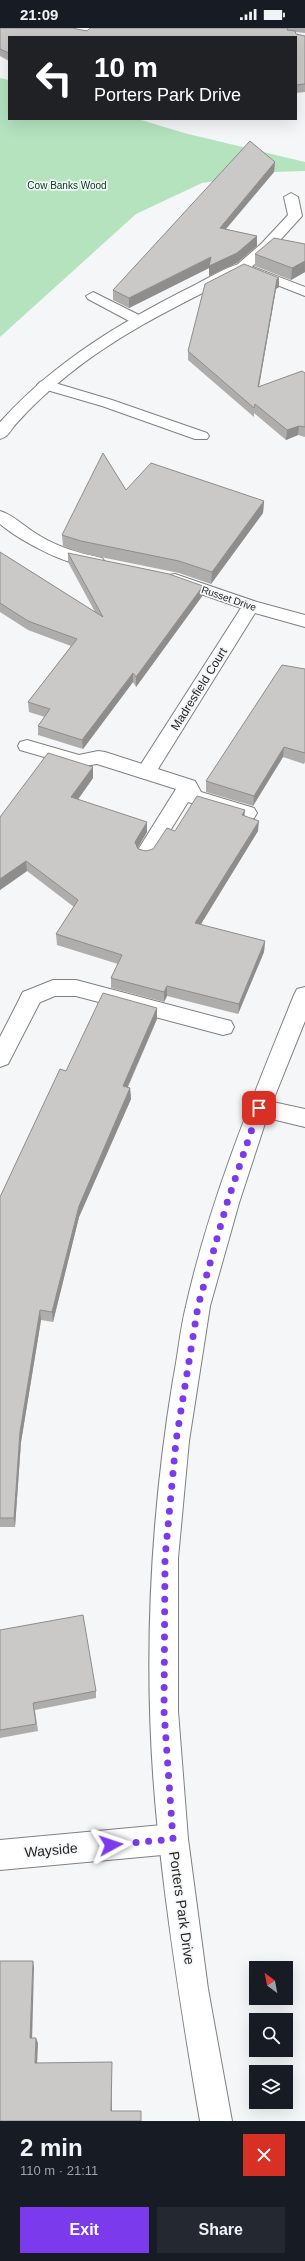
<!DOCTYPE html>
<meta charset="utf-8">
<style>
:root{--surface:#171b24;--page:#242831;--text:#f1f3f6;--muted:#9ea1a6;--accent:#7c3aed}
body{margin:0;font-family:Helvetica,sans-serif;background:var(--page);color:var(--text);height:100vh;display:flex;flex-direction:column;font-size:15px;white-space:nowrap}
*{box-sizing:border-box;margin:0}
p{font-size:13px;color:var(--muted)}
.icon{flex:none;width:22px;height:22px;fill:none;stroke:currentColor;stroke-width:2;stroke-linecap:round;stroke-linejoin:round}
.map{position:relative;height:2093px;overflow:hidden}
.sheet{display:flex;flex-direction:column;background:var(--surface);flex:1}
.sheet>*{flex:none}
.top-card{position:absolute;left:8px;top:8px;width:289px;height:84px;border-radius:0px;box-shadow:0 4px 16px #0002;background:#202124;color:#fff;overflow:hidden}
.needle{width:26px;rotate:328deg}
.fabs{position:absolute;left:249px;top:1933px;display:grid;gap:8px}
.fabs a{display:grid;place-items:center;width:44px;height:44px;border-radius:0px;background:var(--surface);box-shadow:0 4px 16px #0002;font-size:20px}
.pin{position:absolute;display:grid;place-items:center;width:34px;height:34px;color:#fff;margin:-17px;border-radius:8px;box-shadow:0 2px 6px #0006}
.me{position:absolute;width:44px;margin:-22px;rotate:85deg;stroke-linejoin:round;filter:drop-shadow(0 0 3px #0008)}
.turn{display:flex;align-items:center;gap:14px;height:84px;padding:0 20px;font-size:18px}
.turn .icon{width:52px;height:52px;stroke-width:2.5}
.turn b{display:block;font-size:28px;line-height:34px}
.round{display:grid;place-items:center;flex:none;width:42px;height:42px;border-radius:0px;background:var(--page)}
.overview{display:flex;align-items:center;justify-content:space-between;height:68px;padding:0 20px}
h1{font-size:24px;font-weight:700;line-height:30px}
.button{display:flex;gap:8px;margin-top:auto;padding:8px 20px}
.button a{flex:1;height:46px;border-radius:0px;background:var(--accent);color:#fff;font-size:16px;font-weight:700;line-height:46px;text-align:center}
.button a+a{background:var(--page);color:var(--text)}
.status{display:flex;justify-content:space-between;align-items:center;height:28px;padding:0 20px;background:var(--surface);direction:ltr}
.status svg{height:11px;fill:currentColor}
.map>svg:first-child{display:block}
</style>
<div class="status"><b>21:09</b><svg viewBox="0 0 49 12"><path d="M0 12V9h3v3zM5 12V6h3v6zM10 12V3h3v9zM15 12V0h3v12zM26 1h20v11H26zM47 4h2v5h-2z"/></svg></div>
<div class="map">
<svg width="305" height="2093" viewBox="0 0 305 2093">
<rect width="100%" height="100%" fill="#f4f6f8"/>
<polygon fill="#b4e3be" points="0,50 9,52 9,91 138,91 184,105 305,134 305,143 273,144 202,155 136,186 0,309"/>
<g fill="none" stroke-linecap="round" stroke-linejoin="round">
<defs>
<g id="service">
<polygon points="291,165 298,169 302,188 272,221 248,242 238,242 236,239 238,236 262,215 288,187 284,169"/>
<polygon points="93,264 143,289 145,292 143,295 133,295 88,271 86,268"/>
<polygon points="45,352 112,372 207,405 209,408 207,411 195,411 102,378 40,360 37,357 40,354"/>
<polygon points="27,712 79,727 98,723 105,724 195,753 201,764 254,780 257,785 254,790 247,792 188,774 153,830 146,832 139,830 136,825 176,761 97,736 79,739 20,722 18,718 20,714"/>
<polygon points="53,952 76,952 223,991 231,993 234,999 231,1005 223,1007 76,968 55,968 31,978 23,976 20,970 23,964"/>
</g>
<g id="minor">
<path d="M 243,235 L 305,259 L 305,268 L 244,244 C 183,275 121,304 68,347 C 49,362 31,379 15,397 C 10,403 8,409 0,411 L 0,394 L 3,391 C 56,333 121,294 191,259 C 207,251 225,239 243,235 Z"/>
<path d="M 0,483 C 14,487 27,501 40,508 C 60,520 80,525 102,530 L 105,534 L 102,538 C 76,544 20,513 0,496 Z"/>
<polygon points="175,546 257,574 305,587 305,599 255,585 153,749 146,751 139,749 136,744 241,580 169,555 166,551 169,547"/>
<polygon points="31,962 39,964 42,970 8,1036 0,1039 0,1009 23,964"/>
<polygon points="259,1071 305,1081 305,1099 251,1086 248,1080 251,1074"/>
<polygon points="173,1796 183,1801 188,1811 183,1821 173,1826 0,1842 0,1812"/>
</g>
<path id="tertiary" d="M 305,959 L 305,993 L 270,1080 L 239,1175 L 210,1278 L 189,1413 L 178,1530 L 178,1683 L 188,1811 L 208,1961 L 232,2093 L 200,2093 C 184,2000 169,1907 159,1813 C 142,1660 148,1504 173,1352 C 178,1327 180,1302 186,1278 C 210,1171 253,1068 294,967 L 297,961 Z"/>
</defs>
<use href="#service" stroke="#7f8082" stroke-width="2"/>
<use href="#minor" stroke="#7f8082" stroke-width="2"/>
<use href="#tertiary" stroke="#7f8082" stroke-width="2"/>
<use href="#service" fill="#fff" fill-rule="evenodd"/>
<use href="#minor" fill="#fff" fill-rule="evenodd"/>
<use href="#tertiary" fill="#fff" fill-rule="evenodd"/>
</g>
<g fill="#afadab">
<polygon points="0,0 87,3 90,0 305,0 305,5 295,4 296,6 305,8 305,64 296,65 296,9 9,9 9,33 0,28"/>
<polygon points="275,134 274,144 226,201 257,208 257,218 237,235 209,248 209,240 129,280 113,272 113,262"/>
<polygon points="305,216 305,244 291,252 255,238 255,226"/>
<polygon points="279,250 279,259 276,261 259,359 305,345 305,409 298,407 286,412 254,385 254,389 188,332 188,323"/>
<polygon points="126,462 264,473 263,485 211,556 179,545 81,525 63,518 62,507"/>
<polygon points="0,524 95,584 68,534 68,525 203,558 203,567 136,659 133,654 83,721 38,707 38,698 45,689 29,684 28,674 71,618 28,602 0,584"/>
<polygon points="305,641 305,734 304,736 283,729 253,778 206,764 206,753"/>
<polygon points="93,739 93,750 78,771 147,804 138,820 138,821 146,823 153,821 175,803 245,788 258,803 200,897 265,913 264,924 238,986 167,968 164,974 111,960 111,950 118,936 57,917 56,906 74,879 27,843 0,862 0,789"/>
<polygon points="157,980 157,991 128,1059 130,1060 131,1071 79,1189 53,1294 41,1292 21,1414 15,1499 0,1499 0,1169 66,1043"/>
<polygon points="0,1602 96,1663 96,1670 35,1682 38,1703 0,1710"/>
</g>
<g fill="#8e8d8b">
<polygon points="275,134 274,144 219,209 220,200"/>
<polygon points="257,208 257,218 237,235 209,248 209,240 129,280 129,270 211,229"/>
<polygon points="305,233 305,244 291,252 292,240"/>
<polygon points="279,250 279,259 276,261 257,369 258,359 277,251"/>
<polygon points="299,398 298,407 286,412 287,402"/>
<polygon points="264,473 263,485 211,556 212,544"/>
<polygon points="203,558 203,567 136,659 136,649"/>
<polygon points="133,645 133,654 83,721 82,712"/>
<polygon points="284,719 283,729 253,778 254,768"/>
<polygon points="93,739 93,750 72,780 71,769"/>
<polygon points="245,782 244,793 242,787"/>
<polygon points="259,793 258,803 195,906 195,895"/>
<polygon points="147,794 147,804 135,824 135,814"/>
<polygon points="26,833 27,843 0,862 0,851"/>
<polygon points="265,913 264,924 238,986 239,976"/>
<polygon points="167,958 167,968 164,974 164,964"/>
<polygon points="157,980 157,991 123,1069 123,1058"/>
<polygon points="130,1060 131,1071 79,1189 53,1294 52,1284 79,1178"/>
<polygon points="40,1282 41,1292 21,1414 15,1499 14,1490 20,1404"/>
<polygon points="33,1933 34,1939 32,2015 30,2010"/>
<polygon points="36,2010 38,2015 37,2039 35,2035"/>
<polygon points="112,2034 112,2087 111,2083"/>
</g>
<g fill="#cbc9c7" stroke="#8e8d8b">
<polygon points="0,0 72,0 87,3 90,0 288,0 287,2 295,3 296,6 305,8 305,56 296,57 296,9 9,9 9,25 0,21"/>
<polygon points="250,113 275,134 220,200 257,208 237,225 209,238 211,229 129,270 113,262"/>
<polygon points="274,210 305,216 305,233 292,240 255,226"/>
<polygon points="244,236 279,250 277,251 258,359 302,343 305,345 305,399 299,398 287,402 255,376 254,380 188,323 205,256"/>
<polygon points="103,425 126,462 151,435 264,473 212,544 179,533 81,513 62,507"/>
<polygon points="0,524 103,589 68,525 169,546 203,558 136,649 133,645 82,712 38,698 50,681 28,674 77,611 28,593 0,575"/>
<polygon points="282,637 305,641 305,725 284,719 254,768 206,753"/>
<polygon points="48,725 93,739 71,769 147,794 135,814 138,821 146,823 153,821 167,800 175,803 197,768 245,782 242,787 259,793 195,895 265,913 239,976 167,958 164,964 111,950 122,927 56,906 78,872 26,833 0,851 0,789"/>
<polygon points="103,965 157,980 123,1058 130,1060 79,1178 52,1284 40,1282 20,1404 14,1490 0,1490 0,1169 60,1041 66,1043"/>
<polygon points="83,1587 96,1663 33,1675 36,1696 0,1702 0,1602"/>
<polygon points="0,1933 33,1933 30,2010 36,2010 35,2035 112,2034 111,2083 141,2083 141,2093 0,2093"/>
</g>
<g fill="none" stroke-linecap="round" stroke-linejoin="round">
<polyline stroke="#7c3aed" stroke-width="7" stroke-dasharray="0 12.6" points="111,1817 173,1811 164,1683 165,1530 176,1413 198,1278 227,1175 259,1080"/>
</g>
<g text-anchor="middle" stroke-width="3.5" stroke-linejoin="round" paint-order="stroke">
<g font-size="10" fill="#00411c" stroke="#f4f6f8">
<text x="67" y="161">Cow Banks Wood</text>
</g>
<g font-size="10" fill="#242526" stroke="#f4f6f8">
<text transform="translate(229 570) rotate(19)" y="4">Russet Drive</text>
</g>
<g font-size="12" fill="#242526" stroke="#f4f6f8">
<text transform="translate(199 661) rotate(-58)" y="4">Madresfield Court</text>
</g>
<g font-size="14" fill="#242526" stroke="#f4f6f8">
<text transform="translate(51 1822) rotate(-5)" y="5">Wayside</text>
<text transform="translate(182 1880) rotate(82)" y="5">Porters Park Drive</text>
</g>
</g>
</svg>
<div class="fabs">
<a><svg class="needle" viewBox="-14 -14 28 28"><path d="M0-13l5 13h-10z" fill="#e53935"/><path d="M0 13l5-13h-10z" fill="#9ea1a6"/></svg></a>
<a><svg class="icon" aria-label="search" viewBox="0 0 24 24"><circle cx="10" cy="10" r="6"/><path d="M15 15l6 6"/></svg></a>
<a><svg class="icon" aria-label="layers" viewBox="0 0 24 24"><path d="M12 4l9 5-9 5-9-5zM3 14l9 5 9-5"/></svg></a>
</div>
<div class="pin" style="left:259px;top:1080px;background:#d93025"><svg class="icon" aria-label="arrive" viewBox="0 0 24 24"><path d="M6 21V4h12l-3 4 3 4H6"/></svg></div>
<svg class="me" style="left:111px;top:1817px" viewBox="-20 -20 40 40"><path d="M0-17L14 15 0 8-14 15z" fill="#7c3aed" stroke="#fff" stroke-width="4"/></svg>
<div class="top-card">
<div class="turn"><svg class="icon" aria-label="left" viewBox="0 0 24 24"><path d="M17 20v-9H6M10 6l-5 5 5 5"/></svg><div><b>10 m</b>Porters Park Drive</div></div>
</div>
</div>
<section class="sheet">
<div class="overview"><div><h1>2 min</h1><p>110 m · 21:11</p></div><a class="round" style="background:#d93025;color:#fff"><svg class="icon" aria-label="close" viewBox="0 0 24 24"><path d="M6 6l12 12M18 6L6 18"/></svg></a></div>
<div class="button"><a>Exit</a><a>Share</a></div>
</section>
